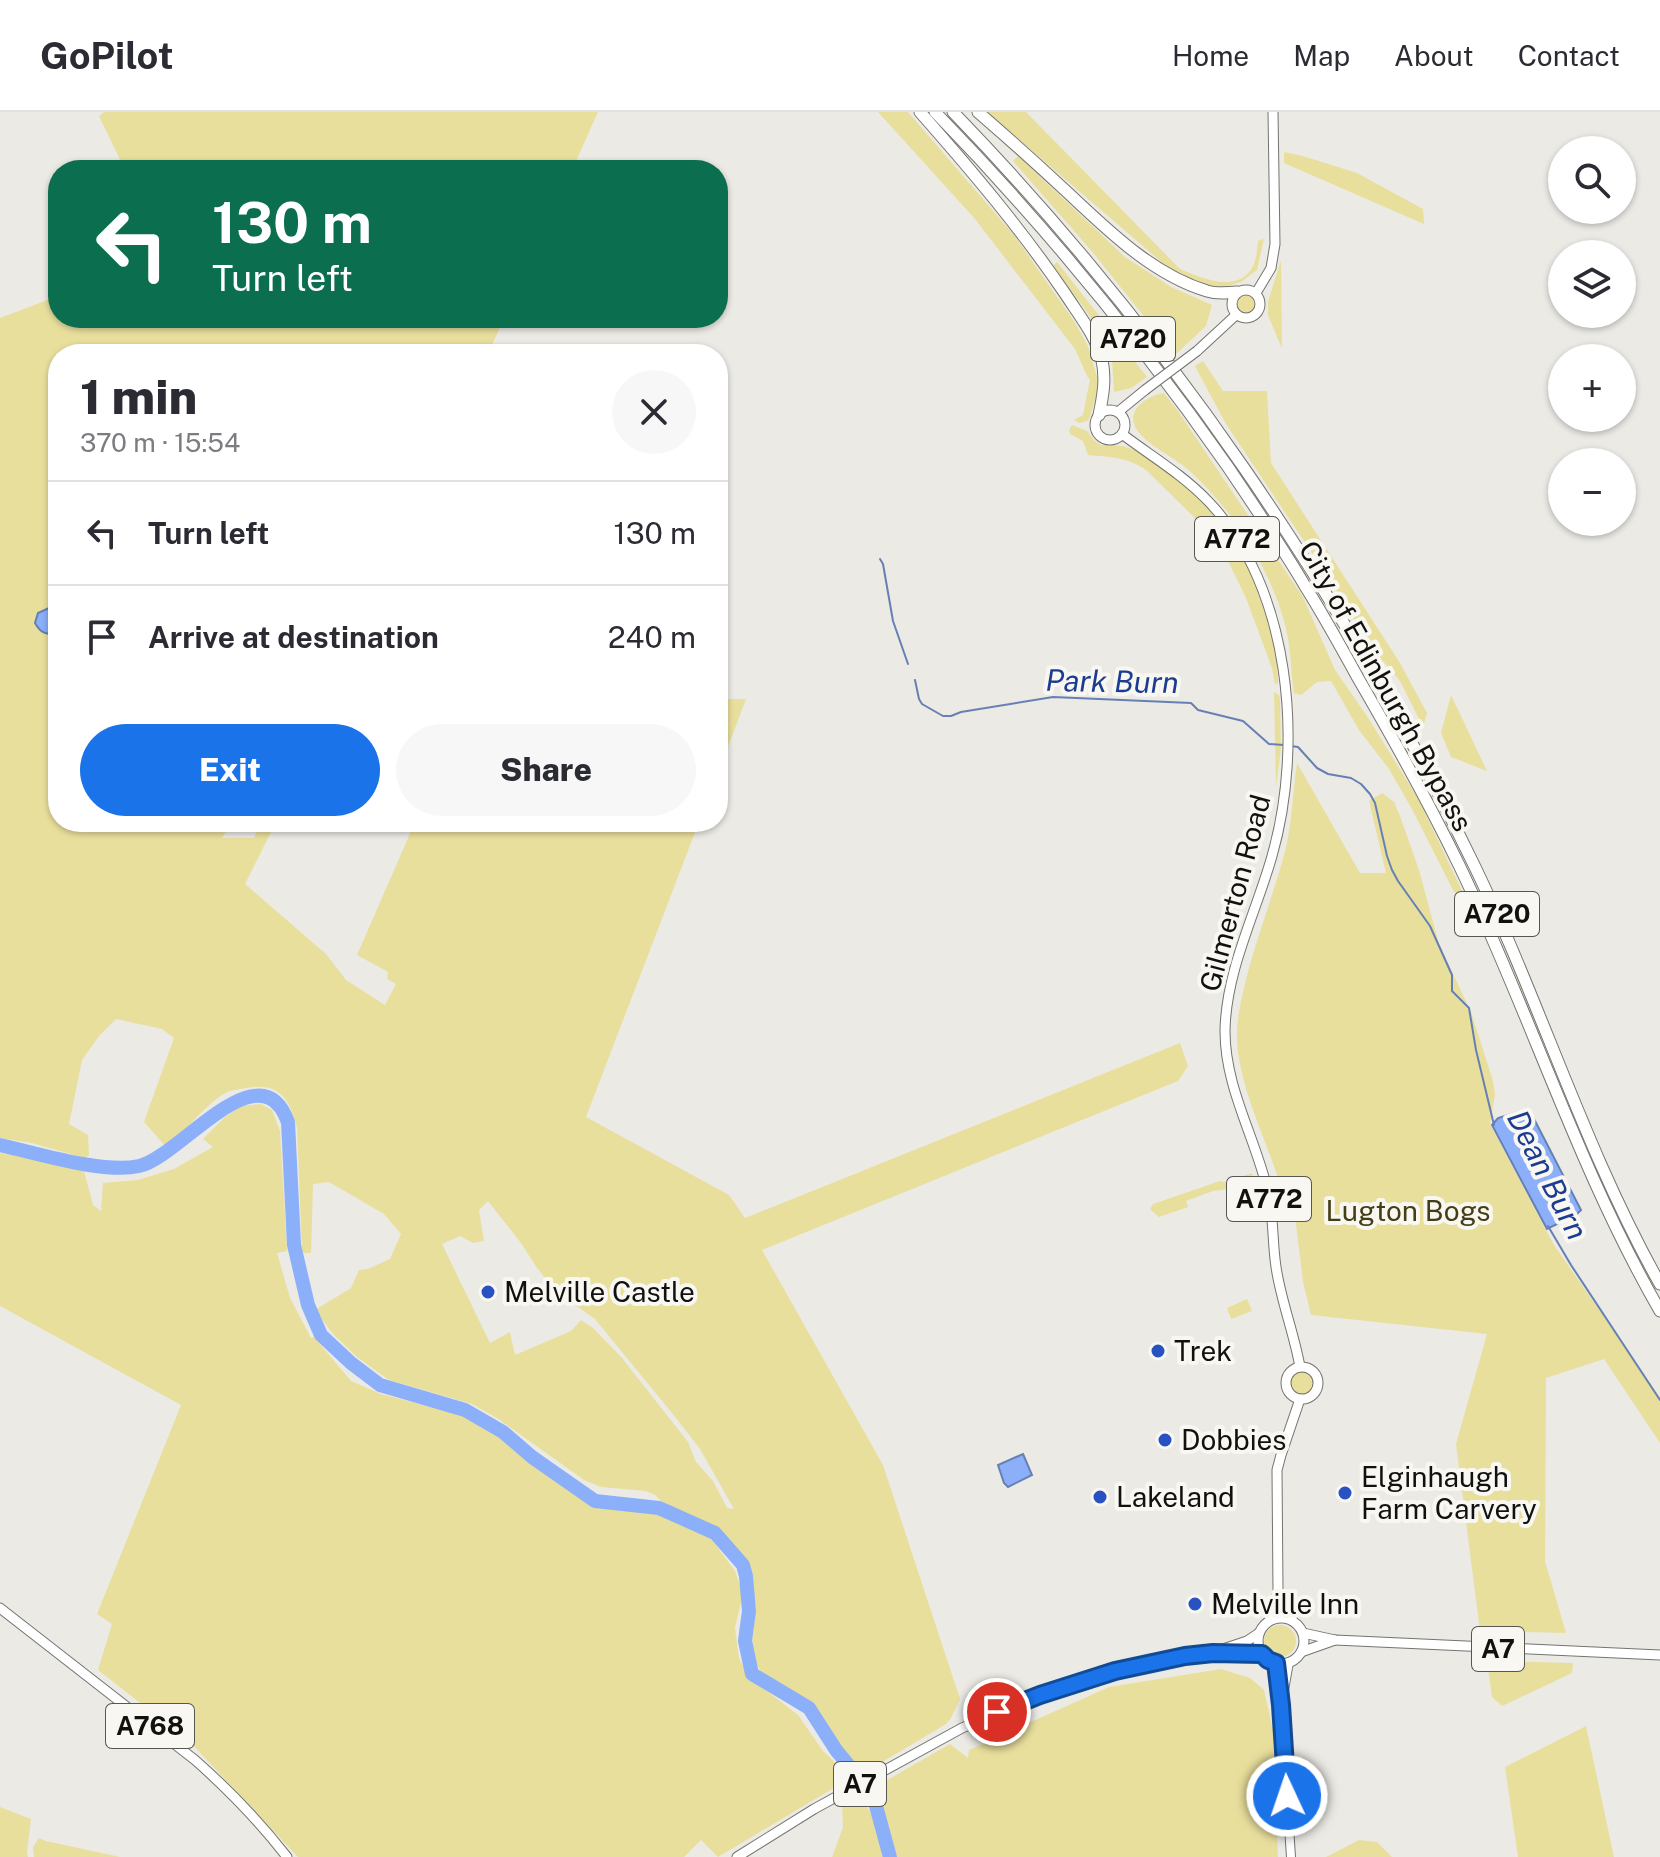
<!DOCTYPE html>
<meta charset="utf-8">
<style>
:root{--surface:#fff;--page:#f7f7f7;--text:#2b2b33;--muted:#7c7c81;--line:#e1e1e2;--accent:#1a73e8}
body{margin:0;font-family:"Public Sans",sans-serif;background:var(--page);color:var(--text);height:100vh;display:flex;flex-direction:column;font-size:30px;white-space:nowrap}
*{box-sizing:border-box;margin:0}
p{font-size:26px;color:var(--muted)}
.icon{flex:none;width:44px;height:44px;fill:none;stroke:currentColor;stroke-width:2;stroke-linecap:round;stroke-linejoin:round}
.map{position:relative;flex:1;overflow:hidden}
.sheet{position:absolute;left:48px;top:232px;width:680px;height:488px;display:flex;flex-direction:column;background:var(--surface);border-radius:32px;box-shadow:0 2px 6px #0004}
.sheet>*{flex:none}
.banner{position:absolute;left:48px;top:48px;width:680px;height:168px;border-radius:32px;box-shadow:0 2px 6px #0004;background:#0b6e4f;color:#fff;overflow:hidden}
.tools{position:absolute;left:1548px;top:24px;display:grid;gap:16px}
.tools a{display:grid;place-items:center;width:88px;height:88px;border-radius:50%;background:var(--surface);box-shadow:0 2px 6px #0004;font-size:40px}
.pin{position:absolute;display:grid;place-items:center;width:68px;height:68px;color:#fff;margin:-34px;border:4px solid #fff;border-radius:50%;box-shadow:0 2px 8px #0007}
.me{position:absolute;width:88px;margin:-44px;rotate:357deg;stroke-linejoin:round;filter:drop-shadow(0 0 6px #0008)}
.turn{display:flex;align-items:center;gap:28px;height:168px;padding:0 32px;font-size:36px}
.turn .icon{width:104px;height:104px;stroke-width:2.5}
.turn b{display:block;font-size:56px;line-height:68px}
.round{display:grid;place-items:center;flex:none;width:84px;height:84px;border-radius:42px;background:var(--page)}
.headline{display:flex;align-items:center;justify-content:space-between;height:136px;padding:0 32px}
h1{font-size:48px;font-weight:800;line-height:60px}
.cta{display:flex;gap:16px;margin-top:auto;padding:16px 32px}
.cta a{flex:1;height:92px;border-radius:48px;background:var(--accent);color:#fff;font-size:32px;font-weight:800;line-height:92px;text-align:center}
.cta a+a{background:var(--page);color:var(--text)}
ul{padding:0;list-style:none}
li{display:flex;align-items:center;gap:24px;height:104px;padding:0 32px;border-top:2px solid var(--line)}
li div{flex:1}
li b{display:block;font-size:30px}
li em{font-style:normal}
header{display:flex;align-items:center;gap:48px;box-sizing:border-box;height:112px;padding:0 40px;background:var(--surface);border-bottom:2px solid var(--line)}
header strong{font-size:38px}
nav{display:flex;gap:44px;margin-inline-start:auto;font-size:28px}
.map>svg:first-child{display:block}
</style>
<header>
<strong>GoPilot</strong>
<nav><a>Home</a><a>Map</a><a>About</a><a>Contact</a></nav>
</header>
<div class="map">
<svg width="1660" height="1745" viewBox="0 0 1660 1745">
<rect width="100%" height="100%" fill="#ebeae5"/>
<g fill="#e9df9d" fill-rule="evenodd">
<polygon points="104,0 598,0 572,58 125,58 99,4"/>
<polygon points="878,0 908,0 1014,123 1074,209 1088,234 1098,268 1097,281 1090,305 1087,309 1079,311 1074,308 1083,303 1090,267 1088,266 1075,237 975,107"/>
<path d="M 987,0 L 1026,0 L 1180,157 C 1203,167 1243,184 1255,149 C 1257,143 1257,135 1258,129 L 1264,127 L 1257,158 L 1241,170 L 1224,175 L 1201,172 L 1165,153 Z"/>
<polygon points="1284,40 1303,44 1357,61 1423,97 1424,112 1284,51"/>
<polygon points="1018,44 1125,145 1171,175 1212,193 1206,214 1175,243 1090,137 1013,49"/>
<polygon points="1281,148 1282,237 1268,203 1268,190"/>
<polygon points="1057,150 1147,265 1131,276 1114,280 1112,249 1098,215 1053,154"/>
<circle cx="1246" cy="192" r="9"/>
<path d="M 58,184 L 58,206 L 504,206 L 488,242 L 58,242 L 58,710 L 247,710 L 245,714 L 228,716 L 222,726 L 254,726 L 261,710 L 276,710 L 245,772 L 326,842 L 346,868 L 385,893 L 396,872 L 387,867 L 388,860 L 357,843 L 415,710 L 699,710 L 586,1005 L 729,1083 L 745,1106 L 1180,931 L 1188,954 L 1178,969 L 762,1138 L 883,1353 L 960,1587 L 951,1606 L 946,1612 L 864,1661 L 845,1639 L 822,1605 L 801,1588 L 765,1567 L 751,1542 L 756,1495 L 746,1451 L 726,1426 L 713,1414 L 661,1389 L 655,1383 L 646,1379 L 601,1375 L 584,1368 L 497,1306 L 472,1292 L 389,1268 L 357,1245 L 333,1222 L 315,1198 L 351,1176 L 359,1158 L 368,1157 L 390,1147 L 401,1122 L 384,1102 L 329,1070 L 313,1072 L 311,1141 L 302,1141 L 297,1015 C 289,986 279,970 246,976 C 240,977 232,978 227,980 C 209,989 183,1021 167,1036 L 144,1010 L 174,926 L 162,917 L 116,907 L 99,924 L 82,948 L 69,1012 L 88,1023 L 89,1043 L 84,1046 L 32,1031 L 0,1026 L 0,206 ZM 488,1089 L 521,1131 L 535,1153 L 555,1179 L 595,1207 L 676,1306 L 700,1337 L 734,1397 L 727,1396 L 713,1369 L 696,1350 L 688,1330 L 622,1246 L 593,1216 L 581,1208 L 571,1219 L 515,1243 L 510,1220 L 490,1231 L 442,1132 L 460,1124 L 473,1131 L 484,1129 L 479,1098 Z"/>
<polygon points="1203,249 1223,279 1267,279 1271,351 1400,551 1427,601 1423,615 1400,569 1375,540 1316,447 1226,312 1195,254"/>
<path d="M 1164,281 L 1178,299 L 1303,485 L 1335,558 L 1367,604 L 1419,688 L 1464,783 L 1454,780 L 1413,699 L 1389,657 L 1359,618 L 1331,569 L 1317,570 L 1301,583 L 1294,581 C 1291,563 1291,544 1288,526 C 1276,464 1233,396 1185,355 C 1172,344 1139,329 1134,312 C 1129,295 1150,283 1164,281 Z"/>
<path d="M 1072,313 L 1087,319 L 1095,329 L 1101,333 L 1123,334 L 1138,339 L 1188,375 L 1207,395 L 1236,432 L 1249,456 L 1265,496 L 1273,526 L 1277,552 L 1278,571 L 1275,572 L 1272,556 L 1246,486 L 1227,447 L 1200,411 L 1146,358 C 1128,345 1109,345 1088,343 L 1083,329 L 1070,322 L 1069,318 Z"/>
<polygon points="1274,580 1279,583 1280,587 1281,636 1276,675"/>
<polygon points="1451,583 1487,659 1451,645 1441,621"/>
<polygon points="718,587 746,587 718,661"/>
<path d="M 1297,651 L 1360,761 L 1386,761 L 1369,689 L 1382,681 L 1394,690 L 1400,704 L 1419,758 L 1439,832 L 1471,900 L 1493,969 L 1495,982 L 1490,1012 L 1554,1133 L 1660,1285 L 1660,1331 L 1604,1247 L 1546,1266 L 1545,1449 L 1566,1521 L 1480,1519 L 1456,1332 L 1487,1222 L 1311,1203 L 1303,1170 L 1294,1095 L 1286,1093 C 1273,1039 1241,985 1237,930 C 1236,912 1240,893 1244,876 C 1255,828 1274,783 1286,735 C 1292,708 1293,678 1297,651 Z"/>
<polygon points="261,992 272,998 280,1019 287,1139 277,1141 290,1186 311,1226 314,1225 351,1269 381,1282 466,1304 499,1322 555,1367 594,1394 630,1399 658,1400 688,1411 710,1425 735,1459 743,1482 735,1516 739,1546 748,1564 798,1603 823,1639 843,1658 849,1667 718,1745 701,1728 684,1745 298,1745 190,1630 98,1558 112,1512 97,1502 181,1293 0,1194 0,1041 45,1048 84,1059 93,1093 101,1099 103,1071 138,1068 174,1057 213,1035 203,1027 224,1006 240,994"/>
<polygon points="1252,1061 1254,1074 1213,1079 1186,1089 1188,1095 1159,1105 1150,1097 1153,1092 1220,1069 1225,1070"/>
<polygon points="1247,1187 1252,1199 1231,1207 1227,1196"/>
<circle cx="1302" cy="1271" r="11"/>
<circle cx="1280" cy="1529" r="16"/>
<polygon points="1487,1549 1573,1551 1572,1561 1502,1594 1492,1585"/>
<polygon points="1221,1557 1250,1566 1264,1578 1273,1618 1278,1745 897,1745 875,1675 950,1632 968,1646 969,1638 1109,1575"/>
<polygon points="1586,1614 1614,1745 1518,1745 1505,1655"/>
<path d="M 857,1683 C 875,1701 879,1720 884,1745 L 832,1745 L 843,1715 L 842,1689 Z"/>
<polygon points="0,1695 31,1707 27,1740 28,1745 0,1745"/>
<polygon points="39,1726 46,1729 120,1745 34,1745 33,1735"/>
<polygon points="1359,1728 1377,1730 1392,1745 1326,1745"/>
</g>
<g fill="#8caffa" stroke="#6780b4" stroke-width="2">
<path d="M 51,495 L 58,498 L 58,525 C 47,519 43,525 35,511 L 38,501 Z"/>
<polygon points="1524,998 1532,1003 1581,1098 1576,1103 1547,1117 1492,1013 1498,1006"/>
<polygon points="1023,1342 1032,1363 1008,1375 1004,1371 998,1353"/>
</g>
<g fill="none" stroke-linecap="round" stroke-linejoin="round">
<g stroke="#6780b4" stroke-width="2">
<polyline points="880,447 883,452 893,509 908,552"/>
<polyline points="915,568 919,587 922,592 943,604 951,604 961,600 1053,585 1191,591 1198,598 1243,609 1269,632 1284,633"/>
<polyline points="1291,634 1298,635 1317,656 1328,662 1351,666 1361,672 1370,682 1375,691 1387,744 1392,758 1398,769 1430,814 1452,863 1452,879 1469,896 1476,938 1494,1013"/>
<polyline points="1548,1114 1571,1153 1660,1288"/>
</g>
<path stroke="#8caffa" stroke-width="14" d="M 0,1033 C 37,1041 103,1062 139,1054 C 179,1046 260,934 288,1010 L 294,1133 L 308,1193 L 321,1223 L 351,1251 L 380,1273 L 465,1298 L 503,1320 L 532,1345 L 595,1389 L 659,1396 L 715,1421 L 743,1453 L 746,1464 L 749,1499 L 745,1529 L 752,1562 L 809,1596 L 836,1638 L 873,1683 L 890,1745"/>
<defs>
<g id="secondary">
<polyline points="1276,1551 1281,1593 1291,1745"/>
<polyline points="1283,1584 1289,1550"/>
</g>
<g id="primary">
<circle cx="1246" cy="192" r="14"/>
<polyline points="1256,181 1271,156 1275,132 1273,0"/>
<polyline points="1197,239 1236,203"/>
<circle cx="1110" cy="313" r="15"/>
<polyline points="1118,300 1145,278"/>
<path d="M 1122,322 C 1151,344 1182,362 1208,389 C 1291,475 1304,633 1272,744 C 1256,801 1226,858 1225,919 C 1225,975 1254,1023 1267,1076 C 1274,1102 1272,1129 1276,1155 C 1281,1189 1294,1221 1300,1255"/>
<circle cx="1302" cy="1271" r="16"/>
<path d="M 0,1496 L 195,1648 C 229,1678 259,1709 287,1745"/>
<circle cx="1281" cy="1529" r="23"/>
<polyline points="1273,1507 1278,1478 1277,1358 1281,1343 1300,1287"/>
<polyline points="1303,1521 1335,1528 1660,1543"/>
<polyline points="1220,1538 1247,1529 1259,1521"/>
<polyline points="1301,1540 1335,1528"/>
<polyline points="737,1745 814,1697 962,1616 1040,1583 1115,1559 1185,1544 1213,1541 1262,1542"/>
</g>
<g id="highway">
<path d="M 920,0 C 972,59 1022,118 1066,183 C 1079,203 1096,224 1102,248 C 1106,267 1103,284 1099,303"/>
<path d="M 935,0 C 1042,110 1140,229 1228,355 C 1254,394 1281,433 1305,474 C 1324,504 1341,535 1358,566 C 1394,628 1428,689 1459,753 C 1530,900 1578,1057 1660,1199"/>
<path d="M 953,0 C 1167,221 1342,478 1475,755 C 1541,892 1585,1039 1660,1172"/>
<path d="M 978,0 C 1008,26 1037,52 1066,79 C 1107,117 1151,162 1207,179 C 1217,182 1227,181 1237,180"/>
</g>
</defs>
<use href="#secondary" stroke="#74746f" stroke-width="10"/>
<use href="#primary" stroke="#74746f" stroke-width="11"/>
<use href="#highway" stroke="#74746f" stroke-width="13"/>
<use href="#secondary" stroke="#fff" stroke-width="8"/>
<use href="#primary" stroke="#fff" stroke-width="9"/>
<use href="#highway" stroke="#fff" stroke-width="11"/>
<defs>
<polyline id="primary-bridge" points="1145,278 1197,239"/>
</defs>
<use href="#primary-bridge" stroke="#74746f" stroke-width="11" stroke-linecap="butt"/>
<use href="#primary-bridge" stroke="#fff" stroke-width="9"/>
</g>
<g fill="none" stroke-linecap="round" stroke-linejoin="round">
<defs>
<polyline id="route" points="997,1600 1040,1583 1115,1559 1185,1544 1213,1541 1262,1542 1268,1548 1276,1551 1281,1593 1287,1684"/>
</defs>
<use href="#route" stroke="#114b97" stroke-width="20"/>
<use href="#route" stroke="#1a73e8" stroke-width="14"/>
</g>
<g fill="#2852c1" stroke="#f8f7f2" stroke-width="3">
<circle cx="488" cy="1180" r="8"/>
<circle cx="1158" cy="1239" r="8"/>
<circle cx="1165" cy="1328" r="8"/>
<circle cx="1345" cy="1381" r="8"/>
<circle cx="1100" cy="1385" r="8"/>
<circle cx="1195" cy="1492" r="8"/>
</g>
<g text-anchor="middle" stroke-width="8" stroke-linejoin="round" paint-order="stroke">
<g fill="#f8f7f2" stroke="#565653" stroke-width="2">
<rect x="1091" y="205" width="84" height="44" rx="6"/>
<rect x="1195" y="405" width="84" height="44" rx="6"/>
<rect x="1455" y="780" width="84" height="44" rx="6"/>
<rect x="1227" y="1065" width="84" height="44" rx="6"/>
<rect x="1472" y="1515" width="52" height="44" rx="6"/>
<rect x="106" y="1592" width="88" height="44" rx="6"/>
<rect x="834" y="1650" width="52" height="44" rx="6"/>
</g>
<g font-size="26" font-weight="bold" fill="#11110f">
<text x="1133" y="236">A720</text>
<text x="1237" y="436">A772</text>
<text x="1497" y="811">A720</text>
<text x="1269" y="1096">A772</text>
<text x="1498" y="1546">A7</text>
<text x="150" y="1623">A768</text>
<text x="860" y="1681">A7</text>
</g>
<g font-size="28" fill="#11110f" stroke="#f8f7f2">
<text transform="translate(1386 574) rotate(61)" y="10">City of Edinburgh Bypass</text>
<text transform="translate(1235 781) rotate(-75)" y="10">Gilmerton Road</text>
</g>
<g font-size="28" fill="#443d15" stroke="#f8f7f2">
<text x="1408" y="1109">Lugton Bogs</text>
</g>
<g font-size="28" fill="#11110f" stroke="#f8f7f2" text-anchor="start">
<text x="504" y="1190">Melville Castle</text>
<text x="1174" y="1249">Trek</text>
<text x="1181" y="1338">Dobbies</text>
<text x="1361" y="1375">Elginhaugh<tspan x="1361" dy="32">Farm Carvery</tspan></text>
<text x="1116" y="1395">Lakeland</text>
<text x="1211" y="1502">Melville Inn</text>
</g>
<g font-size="30" font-style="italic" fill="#1c3c91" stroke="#f8f7f2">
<text transform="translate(1112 570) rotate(1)" y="10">Park Burn</text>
<text transform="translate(1547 1063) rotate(63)" y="10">Dean Burn</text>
</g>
</g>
</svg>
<div class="tools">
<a><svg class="icon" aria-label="search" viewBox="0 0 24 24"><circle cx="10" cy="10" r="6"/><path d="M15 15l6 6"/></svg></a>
<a><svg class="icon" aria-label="layers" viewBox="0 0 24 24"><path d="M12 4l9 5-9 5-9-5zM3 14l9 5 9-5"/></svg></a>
<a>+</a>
<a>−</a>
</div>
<div class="pin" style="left:997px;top:1600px;background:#d93025"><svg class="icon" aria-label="arrive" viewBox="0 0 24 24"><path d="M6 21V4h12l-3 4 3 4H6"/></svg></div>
<svg class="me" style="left:1287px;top:1684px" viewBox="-20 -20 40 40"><circle r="17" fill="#1a73e8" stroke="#fff" stroke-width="3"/><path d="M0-11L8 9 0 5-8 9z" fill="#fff"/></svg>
<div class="banner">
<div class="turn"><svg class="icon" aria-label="left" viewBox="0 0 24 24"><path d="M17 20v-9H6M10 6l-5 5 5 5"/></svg><div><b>130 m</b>Turn left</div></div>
</div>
<section class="sheet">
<div class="headline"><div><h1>1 min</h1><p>370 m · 15:54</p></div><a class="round"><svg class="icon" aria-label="close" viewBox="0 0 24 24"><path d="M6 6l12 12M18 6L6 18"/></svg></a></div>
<ul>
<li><svg class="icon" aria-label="left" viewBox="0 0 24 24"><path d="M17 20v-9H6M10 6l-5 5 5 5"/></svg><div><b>Turn left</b></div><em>130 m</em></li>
<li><svg class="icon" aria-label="arrive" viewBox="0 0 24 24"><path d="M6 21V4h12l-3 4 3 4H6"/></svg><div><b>Arrive at destination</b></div><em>240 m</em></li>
</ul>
<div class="cta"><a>Exit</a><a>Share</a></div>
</section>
</div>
